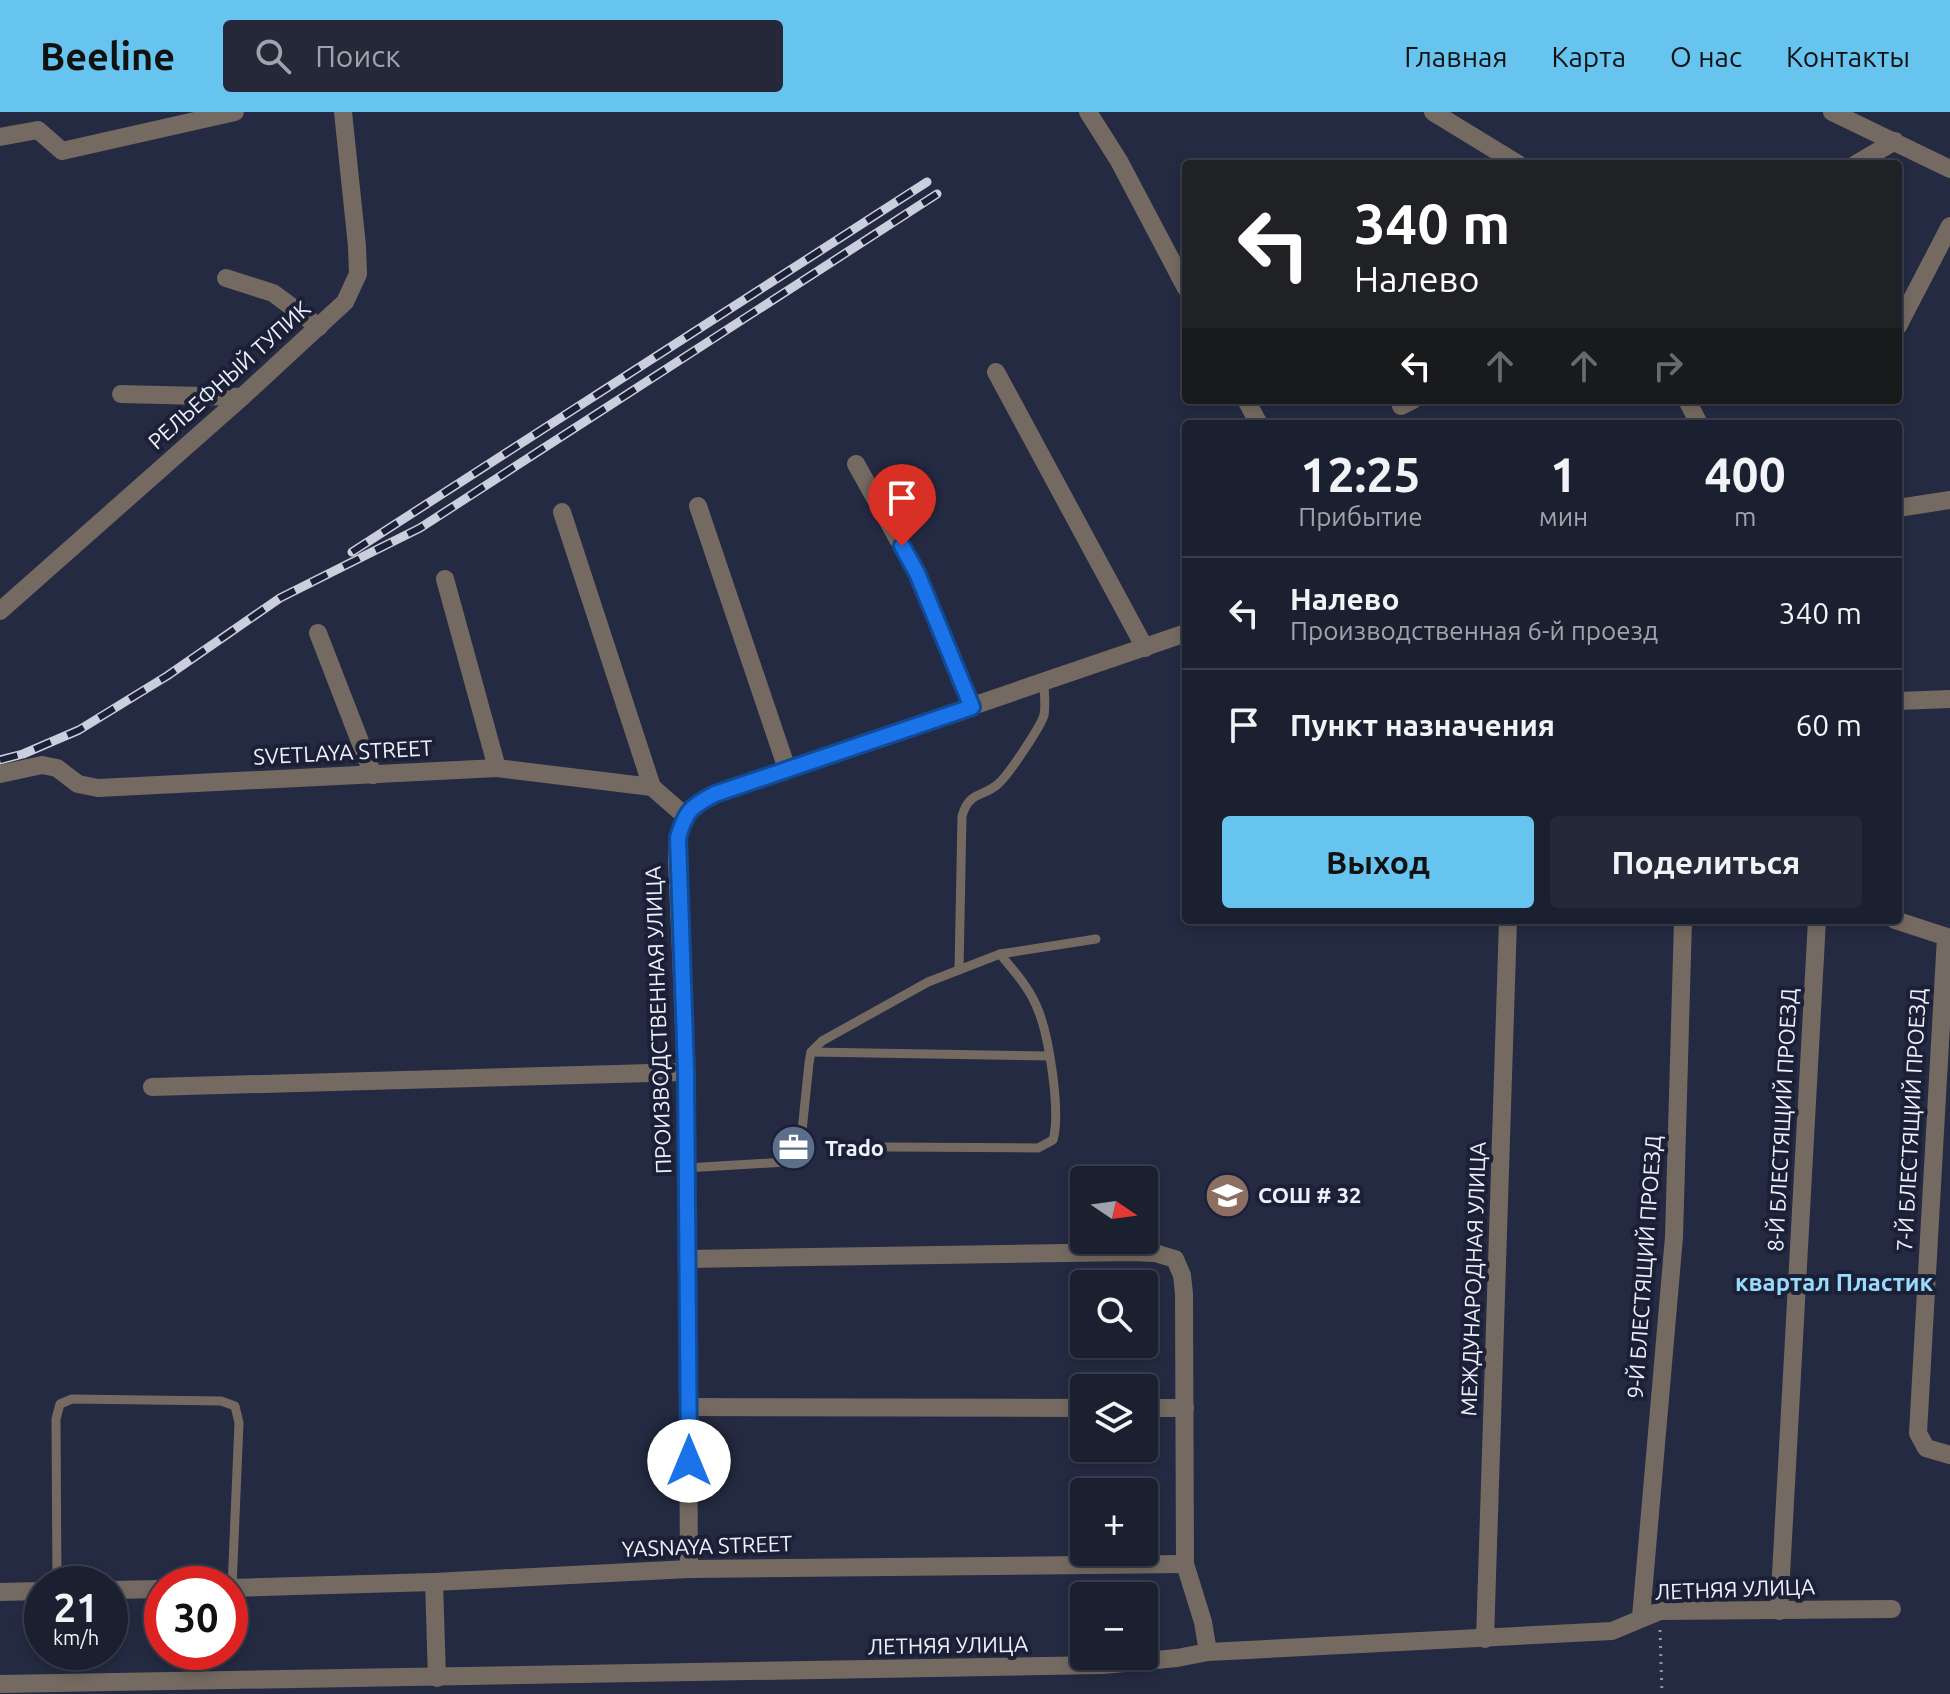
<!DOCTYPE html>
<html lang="ru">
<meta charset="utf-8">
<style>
:root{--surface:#1b2031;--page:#242839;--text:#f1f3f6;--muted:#a0a3ab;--line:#393e4d;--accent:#66c4ef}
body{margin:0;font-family:Ubuntu,sans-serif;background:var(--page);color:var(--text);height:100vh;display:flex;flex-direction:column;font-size:30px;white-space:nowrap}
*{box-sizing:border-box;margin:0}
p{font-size:26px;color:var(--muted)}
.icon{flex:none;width:44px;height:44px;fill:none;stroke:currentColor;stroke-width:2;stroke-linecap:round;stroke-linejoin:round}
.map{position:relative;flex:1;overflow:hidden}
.sheet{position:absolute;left:1182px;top:308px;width:720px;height:504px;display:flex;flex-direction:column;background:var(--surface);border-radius:8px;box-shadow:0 4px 12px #0003,0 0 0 2px var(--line)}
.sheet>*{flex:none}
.banner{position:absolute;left:1182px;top:48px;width:720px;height:244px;border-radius:8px;box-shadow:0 4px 12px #0003,0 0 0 2px var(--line);background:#202124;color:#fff;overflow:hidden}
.needle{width:52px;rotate:103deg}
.buttons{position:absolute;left:1070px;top:1054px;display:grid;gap:16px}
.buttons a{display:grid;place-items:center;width:88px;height:88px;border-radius:8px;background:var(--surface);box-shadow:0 4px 12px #0003,0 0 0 2px var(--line);font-size:40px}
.speed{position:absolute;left:24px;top:1454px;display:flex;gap:16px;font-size:40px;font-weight:700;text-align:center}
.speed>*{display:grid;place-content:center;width:104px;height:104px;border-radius:50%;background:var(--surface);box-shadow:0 4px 12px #0003,0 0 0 2px var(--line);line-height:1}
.speed small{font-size:20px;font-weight:400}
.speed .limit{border:12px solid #d22;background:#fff;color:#111}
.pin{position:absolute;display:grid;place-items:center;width:68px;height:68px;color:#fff;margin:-82px -34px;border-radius:50% 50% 50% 0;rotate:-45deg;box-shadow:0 0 8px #0007}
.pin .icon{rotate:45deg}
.me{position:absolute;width:88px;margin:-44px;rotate:0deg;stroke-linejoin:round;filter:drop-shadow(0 0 6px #0008)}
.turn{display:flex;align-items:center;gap:28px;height:168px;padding:0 40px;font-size:36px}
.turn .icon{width:104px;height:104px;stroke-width:2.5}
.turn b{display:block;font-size:56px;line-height:68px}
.lanes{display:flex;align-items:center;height:76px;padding:0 40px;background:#0003;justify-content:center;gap:40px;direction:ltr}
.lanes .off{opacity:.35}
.eta{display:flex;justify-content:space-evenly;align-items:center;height:136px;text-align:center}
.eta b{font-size:48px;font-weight:700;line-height:56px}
.action{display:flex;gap:16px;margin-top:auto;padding:16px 40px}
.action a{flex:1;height:92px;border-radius:8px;background:var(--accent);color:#111;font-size:32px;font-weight:700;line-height:92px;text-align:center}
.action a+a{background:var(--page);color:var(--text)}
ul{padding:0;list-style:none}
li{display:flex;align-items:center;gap:24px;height:112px;padding:0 40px;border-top:2px solid var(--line)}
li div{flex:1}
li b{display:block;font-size:30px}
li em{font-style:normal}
header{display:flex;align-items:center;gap:48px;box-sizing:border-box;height:112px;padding:0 40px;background:var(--accent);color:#111}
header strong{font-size:38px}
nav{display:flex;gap:44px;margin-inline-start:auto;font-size:28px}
.search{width:560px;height:72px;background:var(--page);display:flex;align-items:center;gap:20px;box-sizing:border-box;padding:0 28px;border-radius:8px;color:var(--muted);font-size:30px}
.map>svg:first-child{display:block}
</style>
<header>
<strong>Beeline</strong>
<div class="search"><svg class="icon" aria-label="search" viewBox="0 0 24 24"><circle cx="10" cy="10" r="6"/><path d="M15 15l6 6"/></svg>Поиск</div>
<nav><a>Главная</a><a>Карта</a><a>О нас</a><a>Контакты</a></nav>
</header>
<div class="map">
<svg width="1950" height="1582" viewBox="0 0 1950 1582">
<rect width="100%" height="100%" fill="#242a41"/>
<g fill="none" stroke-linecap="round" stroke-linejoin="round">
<polyline stroke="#8e92a4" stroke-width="3" stroke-dasharray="2 6" stroke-linecap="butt" points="1660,1518 1662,1582"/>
<g stroke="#756a61" stroke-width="9">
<path d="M 959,858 L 962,704 C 969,679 982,686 998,672 C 1008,664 1041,614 1044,603 C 1046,593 1044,580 1044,570"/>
<polyline points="811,940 1049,944"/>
<path d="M 886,1035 L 1038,1036 L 1053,1028 C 1061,1000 1049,921 1036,893 C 1028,874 1013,858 1000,842"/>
<polyline points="686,1056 786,1050 796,1041 801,1029 809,951 811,940 822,929 928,870 1000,842 1096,827"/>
<polyline points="57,1472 56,1307 60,1292 72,1287 221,1289 235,1294 239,1311 232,1476"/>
</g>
<g stroke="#756a61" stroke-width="18">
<polyline points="1088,0 1119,49 1186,176"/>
<polyline points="1433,0 1518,52"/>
<polyline points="1832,0 1950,57"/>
<polyline points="0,25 38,18 62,39 235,0"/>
<polyline points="1856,52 1895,29"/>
<polyline points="226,166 273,181 319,215"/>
<polyline points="1898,214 1950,114"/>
<polyline points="996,260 1145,536"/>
<polyline points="121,282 242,285"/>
<polyline points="1246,288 1259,312"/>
<polyline points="1687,288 1699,312"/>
<polyline points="1401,294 1413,288"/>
<polyline points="856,352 917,461 972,595"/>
<polyline points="698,394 787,657"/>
<polyline points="1898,396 1950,388"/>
<polyline points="562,400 652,675"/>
<polyline points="445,467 497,656"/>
<polyline points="0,499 242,285 345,190 358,162 357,134 343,0"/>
<polyline points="318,521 373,663"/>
<polyline points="1898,589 1950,587"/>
<polyline points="0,662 42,653 57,656 78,672 98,676 497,656 652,675 684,703"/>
<polyline points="1895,808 1950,826"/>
<polyline points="1946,825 1918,1321 1926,1336 1950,1343"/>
<polyline points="152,975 686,960"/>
<polyline points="687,1147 1132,1140 1155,1141 1175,1147 1182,1163 1184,1182 1185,1452 1203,1510 1208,1540"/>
<polyline points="688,1295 1084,1296"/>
<polyline points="1144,1296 1185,1296"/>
<path d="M 689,1457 L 686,960 L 677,749 C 678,713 682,699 715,682 L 1186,521"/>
<polyline points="434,1470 437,1566"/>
<polyline points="230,1476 434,1470 689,1457 1185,1452"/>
<polyline points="110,1478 162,1477"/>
<polyline points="0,1480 42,1479"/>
<polyline points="1779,1499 1817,808"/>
<polyline points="1641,1505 1674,1125 1683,808"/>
<polyline points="1485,1527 1508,808"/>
<polyline points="0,1572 1103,1553 1177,1546 1208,1540 1612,1519 1660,1499 1892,1497"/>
</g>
<defs>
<g id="rail">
<polyline points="352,440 927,70"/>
<polyline points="0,648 23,642 79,618 167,564 280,486 420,416 937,82"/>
</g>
</defs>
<use href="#rail" stroke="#cacfdd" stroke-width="9"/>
<use href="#rail" stroke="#1b2037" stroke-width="6" stroke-dasharray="18" stroke-linecap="butt"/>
</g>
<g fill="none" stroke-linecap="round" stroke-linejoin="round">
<defs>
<path id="route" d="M 689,1349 L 686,960 L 678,726 C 685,700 691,694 715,682 L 972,595 L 917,461 L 902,434"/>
</defs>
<use href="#route" stroke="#114b97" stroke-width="20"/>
<use href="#route" stroke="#1a73e8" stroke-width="14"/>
</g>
<defs>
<symbol id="office-disc" viewBox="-11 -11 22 22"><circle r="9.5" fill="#5c6f8a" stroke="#1b2037"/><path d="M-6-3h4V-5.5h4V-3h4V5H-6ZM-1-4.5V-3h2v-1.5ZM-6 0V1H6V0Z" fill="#fff"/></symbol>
<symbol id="school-disc" viewBox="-11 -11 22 22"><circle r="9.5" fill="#8d6e63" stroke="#1b2037"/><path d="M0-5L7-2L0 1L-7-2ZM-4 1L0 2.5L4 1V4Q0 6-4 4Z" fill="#fff"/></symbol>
</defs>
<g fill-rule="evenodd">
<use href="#office-disc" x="768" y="1010" width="51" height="51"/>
<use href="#school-disc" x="1202" y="1058" width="51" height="51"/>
</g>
<g text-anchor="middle" stroke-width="8" stroke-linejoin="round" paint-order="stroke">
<g font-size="22" fill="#edf1fd" stroke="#1b2037">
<text transform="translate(229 263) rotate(-42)" y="8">РЕЛЬЕФНЫЙ ТУПИК</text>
<text transform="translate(343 640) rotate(-3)" y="8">SVETLAYA STREET</text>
<text transform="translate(658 908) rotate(-92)" y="8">ПРОИЗВОДСТВЕННАЯ УЛИЦА</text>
<text transform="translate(1782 1008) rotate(-87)" y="8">8-Й БЛЕСТЯЩИЙ ПРОЕЗД</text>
<text transform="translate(1911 1008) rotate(-87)" y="8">7-Й БЛЕСТЯЩИЙ ПРОЕЗД</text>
<text transform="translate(1644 1155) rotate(-86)" y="8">9-Й БЛЕСТЯЩИЙ ПРОЕЗД</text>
<text transform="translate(1473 1167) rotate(-88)" y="8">МЕЖДУНАРОДНАЯ УЛИЦА</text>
<text transform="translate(707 1434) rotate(-2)" y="8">YASNAYA STREET</text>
<text transform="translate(1735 1477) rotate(-2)" y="8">ЛЕТНЯЯ УЛИЦА</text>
<text transform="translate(948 1533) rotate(-1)" y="8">ЛЕТНЯЯ УЛИЦА</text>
</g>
<g font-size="22" font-weight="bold" fill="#edf1fd" stroke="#1b2037" text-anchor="start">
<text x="825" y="1044">Trado</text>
<text x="1258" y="1091">СОШ # 32</text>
</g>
<g font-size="24" font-weight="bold" fill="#99dbfb" stroke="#1b2037">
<text x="1834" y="1179">квартал Пластик</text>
</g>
</g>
</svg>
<div class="buttons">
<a><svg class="needle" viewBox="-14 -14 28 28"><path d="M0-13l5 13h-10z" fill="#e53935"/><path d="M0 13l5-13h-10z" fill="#a0a3ab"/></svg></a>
<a><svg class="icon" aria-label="search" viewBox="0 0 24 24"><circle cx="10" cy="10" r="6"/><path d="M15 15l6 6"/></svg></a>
<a><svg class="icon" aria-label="layers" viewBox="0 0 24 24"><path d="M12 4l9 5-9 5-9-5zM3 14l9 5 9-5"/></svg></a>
<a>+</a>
<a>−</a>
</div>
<div class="speed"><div>21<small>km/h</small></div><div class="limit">30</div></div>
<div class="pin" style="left:902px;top:434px;background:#d93025"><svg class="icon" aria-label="arrive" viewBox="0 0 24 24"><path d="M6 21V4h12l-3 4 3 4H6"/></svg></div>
<svg class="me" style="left:689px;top:1349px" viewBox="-20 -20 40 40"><circle r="19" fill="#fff"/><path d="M0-13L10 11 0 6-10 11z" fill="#1a73e8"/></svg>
<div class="banner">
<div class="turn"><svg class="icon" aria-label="left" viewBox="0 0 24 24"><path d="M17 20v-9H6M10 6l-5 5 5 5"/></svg><div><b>340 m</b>Налево</div></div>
<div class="lanes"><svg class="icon" aria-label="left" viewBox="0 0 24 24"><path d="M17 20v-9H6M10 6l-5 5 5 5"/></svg><svg class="icon off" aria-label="ahead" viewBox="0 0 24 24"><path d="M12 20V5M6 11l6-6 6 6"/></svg><svg class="icon off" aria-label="ahead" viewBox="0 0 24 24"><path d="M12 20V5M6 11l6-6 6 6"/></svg><svg class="icon off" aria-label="right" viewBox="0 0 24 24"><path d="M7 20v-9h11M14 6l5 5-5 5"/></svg></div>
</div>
<section class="sheet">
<div class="eta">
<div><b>12:25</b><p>Прибытие</p></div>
<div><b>1</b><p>мин</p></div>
<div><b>400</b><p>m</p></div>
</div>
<ul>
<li><svg class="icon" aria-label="left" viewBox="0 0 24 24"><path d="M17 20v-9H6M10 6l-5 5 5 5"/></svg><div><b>Налево</b><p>Производственная 6-й проезд</p></div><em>340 m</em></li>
<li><svg class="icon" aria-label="arrive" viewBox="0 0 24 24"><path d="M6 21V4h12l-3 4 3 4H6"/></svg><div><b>Пункт назначения</b></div><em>60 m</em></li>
</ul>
<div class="action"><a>Выход</a><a>Поделиться</a></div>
</section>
</div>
